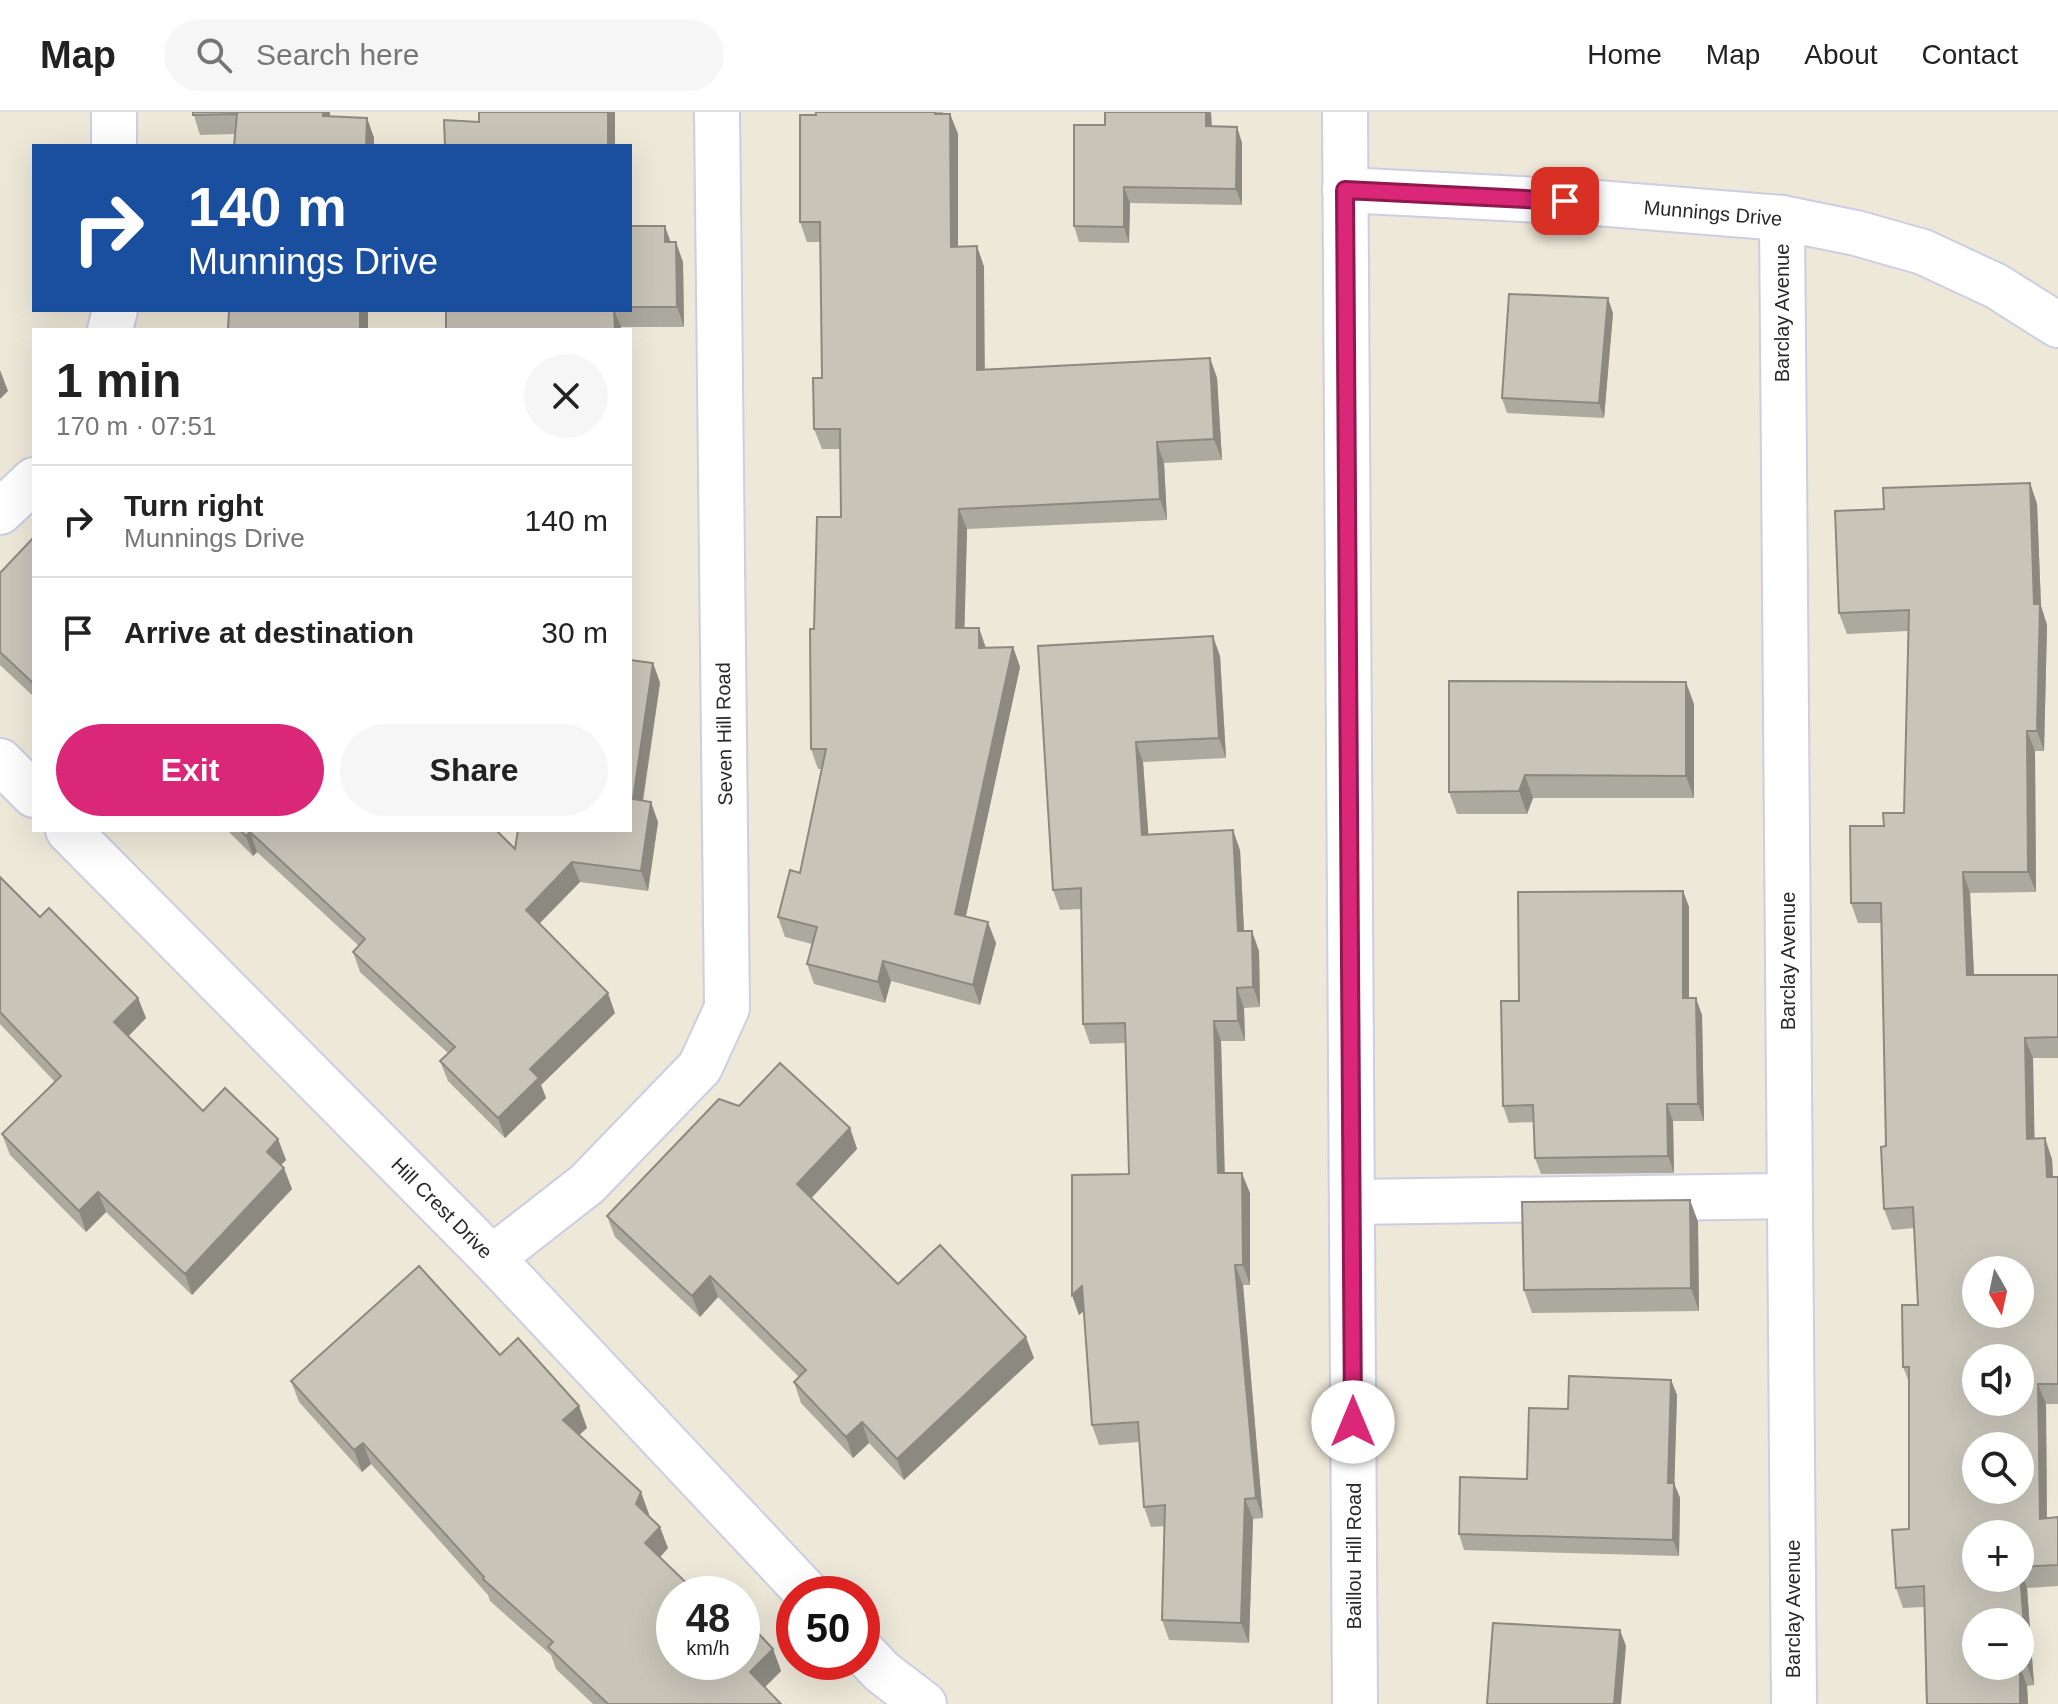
<!DOCTYPE html>
<meta charset="utf-8">
<style>
:root{--surface:#fff;--page:#f6f6f6;--text:#222;--muted:#767676;--line:#e0e0e0;--accent:#db2777}
body{margin:0;font-family:Arial,sans-serif;background:var(--page);color:var(--text);height:100vh;display:flex;flex-direction:column;font-size:30px;white-space:nowrap}
*{box-sizing:border-box;margin:0}
p{font-size:26px;color:var(--muted)}
.icon{flex:none;width:44px;height:44px;fill:none;stroke:currentColor;stroke-width:2;stroke-linecap:round;stroke-linejoin:round}
.map{position:relative;flex:1;overflow:hidden}
.details{position:absolute;left:32px;top:216px;width:600px;height:504px;display:flex;flex-direction:column;background:var(--surface);border-radius:0px;box-shadow:0 8px 32px #0002}
.details>*{flex:none}
.guide{position:absolute;left:32px;top:32px;width:600px;height:168px;border-radius:0px;box-shadow:0 8px 32px #0002;background:#1a4fa0;color:#fff;overflow:hidden}
.needle{width:52px;rotate:171deg}
.controls{position:absolute;left:1962px;top:1144px;display:grid;gap:16px}
.controls a{display:grid;place-items:center;width:72px;height:72px;border-radius:50%;background:var(--surface);box-shadow:0 8px 32px #0002;font-size:40px}
.speed{position:absolute;left:656px;top:1464px;display:flex;gap:16px;font-size:40px;font-weight:700;text-align:center}
.speed>*{display:grid;place-content:center;width:104px;height:104px;border-radius:50%;background:var(--surface);box-shadow:0 8px 32px #0002;line-height:1}
.speed small{font-size:20px;font-weight:400}
.speed .limit{border:12px solid #d22;background:#fff;color:#111}
.pin{position:absolute;display:grid;place-items:center;width:68px;height:68px;color:#fff;margin:-34px;border-radius:16px;box-shadow:0 4px 12px #0006}
.me{position:absolute;width:88px;margin:-44px;rotate:0deg;stroke-linejoin:round;filter:drop-shadow(0 0 6px #0008)}
.turn{display:flex;align-items:center;gap:28px;height:168px;padding:0 24px;font-size:36px}
.turn .icon{width:104px;height:104px;stroke-width:2.5}
.turn b{display:block;font-size:56px;line-height:68px}
.round{display:grid;place-items:center;flex:none;width:84px;height:84px;border-radius:42px;background:var(--page)}
.overview{display:flex;align-items:center;justify-content:space-between;height:136px;padding:0 24px}
h1{font-size:48px;font-weight:700;line-height:60px}
.button{display:flex;gap:16px;margin-top:auto;padding:16px 24px}
.button a{flex:1;height:92px;border-radius:48px;background:var(--accent);color:#fff;font-size:32px;font-weight:700;line-height:92px;text-align:center}
.button a+a{background:var(--page);color:var(--text)}
ul{padding:0;list-style:none}
li{display:flex;align-items:center;gap:24px;height:112px;padding:0 24px;border-top:2px solid var(--line)}
li div{flex:1}
li b{display:block;font-size:30px}
li em{font-style:normal}
header{display:flex;align-items:center;gap:48px;box-sizing:border-box;height:112px;padding:0 40px;background:var(--surface);border-bottom:2px solid var(--line)}
header strong{font-size:38px}
nav{display:flex;gap:44px;margin-inline-start:auto;font-size:28px}
.search{width:560px;height:72px;background:var(--page);display:flex;align-items:center;gap:20px;box-sizing:border-box;padding:0 28px;border-radius:44px;color:var(--muted);font-size:30px}
.map>svg:first-child{display:block}
</style>
<header>
<strong>Map</strong>
<div class="search"><svg class="icon" aria-label="search" viewBox="0 0 24 24"><circle cx="10" cy="10" r="6"/><path d="M15 15l6 6"/></svg>Search here</div>
<nav><a>Home</a><a>Map</a><a>About</a><a>Contact</a></nav>
</header>
<div class="map">
<svg width="2058" height="1592" viewBox="0 0 2058 1592">
<rect width="100%" height="100%" fill="#ede8d8"/>
<g fill="none" stroke-linecap="round" stroke-linejoin="round">
<defs>
<g id="street">
<polyline points="114,0 114,34"/>
<polyline points="1345,78 1597,91 1782,106 1856,121 1923,140 1996,174 2058,213"/>
<polyline points="1782,106 1794,1592"/>
<polyline points="110,218 115,198"/>
<polyline points="0,400 34,368"/>
<polyline points="0,649 34,683"/>
<polyline points="68,718 492,1146 808,1482"/>
<polyline points="1352,1090 1789,1084"/>
<polyline points="492,1146 587,1072 700,955 727,896 717,0"/>
<polyline points="862,1539 882,1560 924,1592"/>
</g>
<polyline id="secondary" points="1345,0 1355,1592"/>
</defs>
<use href="#street" stroke="#cdcde4" stroke-width="48"/>
<use href="#secondary" stroke="#cdcde4" stroke-width="48"/>
<use href="#street" stroke="#fff" stroke-width="44"/>
<use href="#secondary" stroke="#fff" stroke-width="44"/>
</g>
<g fill="#aca99e">
<polygon points="193,0 330,0 330,4 367,6 374,26 374,34 234,34 235,22 200,23"/>
<polygon points="816,0 943,0 943,2 950,2 958,22 958,135 977,134 984,155 984,258 1210,246 1217,266 1222,348 1164,351 1167,408 967,417 964,516 986,536 1013,535 1020,555 966,804 996,831 980,893 891,869 885,891 814,872 807,852 812,832 785,825 778,805 800,761 822,657 818,657 811,637 814,517 841,405 840,337 822,337 814,317 822,266 821,130 807,130 800,110"/>
<polygon points="1105,0 1211,0 1212,14 1237,15 1242,31 1242,93 1130,91 1129,131 1079,130 1074,114 1105,13"/>
<polygon points="630,114 671,130 683,150 684,215 621,215 621,218 446,218 446,198 630,198"/>
<polygon points="1613,201 1604,306 1507,301 1502,286"/>
<polygon points="2030,371 2037,392 2041,494 2047,513 2044,639 2035,639 2036,780 1970,781 1974,863 2058,863 2058,946 2033,946 2034,1027 2052,1047 2053,1065 2058,1065 2058,1292 2046,1292 2047,1406 2058,1405 2058,1474 2027,1476 2034,1573 2027,1574 2028,1592 1926,1592 1924,1495 1903,1496 1896,1476 1909,1417 1909,1270 1903,1255 1918,1193 1914,1116 1892,1118 1884,1097 1886,1034 1881,811 1858,811 1851,791 1884,714 1904,701 1908,519 1847,522 1839,501 1884,397"/>
<polygon points="34,425 34,585 0,553 0,461"/>
<polygon points="1038,534 1220,544 1226,646 1143,650 1148,723 1240,738 1244,819 1259,839 1260,895 1244,896 1245,929 1221,929 1225,1061 1250,1081 1250,1173 1243,1173 1263,1406 1253,1407 1249,1531 1169,1528 1162,1508 1165,1414 1151,1415 1144,1395 1139,1330 1099,1333 1092,1313 1084,1199 1079,1203 1072,1183 1129,1062 1126,931 1090,932 1083,912 1081,797 1060,798 1053,778"/>
<polygon points="633,548 653,551 660,571 643,689 658,710 648,779 580,770 539,812 615,901 541,973 546,986 505,1026 448,969 440,949 448,941 360,860 353,840 359,834 257,740 253,744 227,718 496,718 515,737"/>
<polygon points="1694,592 1694,686 1533,686 1527,702 1457,702 1449,680"/>
<polygon points="0,765 40,805 138,886 146,906 128,924 203,999 278,1027 286,1048 281,1053 292,1077 192,1183 106,1100 86,1120 10,1043 2,1022 55,970 0,912"/>
<polygon points="1683,779 1689,795 1689,886 1702,903 1704,1009 1673,1009 1674,1061 1541,1062 1535,1046 1534,1010 1509,1011 1503,994 1519,889"/>
<polygon points="739,994 850,1016 857,1037 811,1086 898,1172 1034,1246 904,1368 869,1331 853,1346 801,1291 794,1270 799,1265 718,1185 700,1205 615,1125 607,1104"/>
<polygon points="1690,1088 1698,1110 1699,1199 1532,1201 1524,1178"/>
<polygon points="500,1243 579,1294 587,1316 579,1323 649,1402 648,1403 668,1436 660,1445 674,1482 773,1537 781,1559 765,1575 781,1592 593,1592 556,1557 551,1543 490,1489 488,1483 371,1352 362,1360 299,1290 291,1269"/>
<polygon points="1671,1268 1677,1283 1674,1371 1680,1386 1679,1444 1464,1438 1459,1422 1527,1367 1568,1297"/>
</g>
<g fill="#8c8981">
<polygon points="323,0 330,0 330,24 323,4"/>
<rect x="608" y="0" width="7" height="34"/>
<polygon points="1206,0 1211,0 1212,30 1206,14"/>
<polygon points="950,2 958,22 958,155 951,135"/>
<polygon points="367,6 374,26 374,34 366,34"/>
<polygon points="1237,15 1242,31 1242,93 1236,77"/>
<polygon points="1124,75 1130,91 1129,131 1124,115"/>
<polygon points="665,114 672,134 665,130"/>
<polygon points="676,130 683,150 684,215 677,195"/>
<polygon points="977,134 984,155 985,279 977,258"/>
<polygon points="1608,186 1613,201 1604,306 1599,291"/>
<rect x="360" y="198" width="8" height="20"/>
<polygon points="614,198 621,215 621,218 615,218"/>
<polygon points="1210,246 1217,266 1222,348 1214,327"/>
<polygon points="0,258 8,279 0,287"/>
<polygon points="1157,330 1164,351 1167,408 1160,387"/>
<polygon points="2030,371 2037,392 2041,494 2047,513 2044,639 2037,619"/>
<polygon points="959,397 967,417 964,536 956,516"/>
<polygon points="979,516 986,536 979,536"/>
<polygon points="1213,524 1220,544 1226,646 1219,626"/>
<polygon points="1013,535 1020,555 962,822 955,802"/>
<polygon points="653,551 660,571 640,707 633,687"/>
<polygon points="1686,570 1694,592 1694,686 1686,664"/>
<polygon points="2027,619 2035,639 2036,780 2028,760"/>
<polygon points="1136,630 1143,650 1150,743 1142,723"/>
<polygon points="1525,663 1533,686 1527,702 1519,679"/>
<polygon points="651,690 658,710 648,779 641,759"/>
<polygon points="1233,718 1240,738 1245,840 1238,819"/>
<polygon points="250,720 257,740 253,744 246,724"/>
<polygon points="572,750 580,770 533,818 526,798"/>
<polygon points="1963,760 1970,781 1975,884 1967,863"/>
<polygon points="1683,779 1689,795 1689,903 1683,886"/>
<polygon points="988,810 996,831 980,893 973,873"/>
<polygon points="1252,819 1259,839 1260,895 1253,875"/>
<polygon points="883,849 891,869 885,891 878,870"/>
<polygon points="1237,876 1244,896 1245,929 1238,909"/>
<polygon points="608,881 615,901 541,973 546,986 505,1026 498,1006 530,957"/>
<polygon points="138,886 146,906 122,931 114,910"/>
<polygon points="1696,886 1702,903 1704,1009 1698,992"/>
<polygon points="1214,909 1221,929 1225,1081 1218,1061"/>
<polygon points="2025,926 2033,946 2035,1048 2027,1027"/>
<polygon points="1667,992 1673,1009 1674,1061 1668,1044"/>
<polygon points="850,1016 857,1037 805,1093 797,1072"/>
<polygon points="2045,1026 2052,1047 2054,1085 2047,1065"/>
<polygon points="278,1027 286,1048 274,1060 267,1040"/>
<polygon points="284,1056 292,1077 192,1183 185,1162"/>
<polygon points="1242,1061 1250,1081 1250,1173 1243,1153"/>
<polygon points="98,1080 106,1100 86,1120 79,1099"/>
<polygon points="1690,1088 1698,1110 1699,1199 1691,1176"/>
<polygon points="1235,1153 1243,1173 1263,1406 1256,1386"/>
<polygon points="710,1164 718,1185 700,1205 692,1184"/>
<polygon points="1082,1174 1089,1194 1079,1203 1072,1183"/>
<polygon points="1026,1225 1034,1246 904,1368 897,1347"/>
<polygon points="1671,1268 1677,1283 1674,1386 1668,1371"/>
<polygon points="2038,1272 2046,1292 2047,1427 2040,1407"/>
<polygon points="579,1294 587,1316 571,1330 563,1308"/>
<polygon points="862,1310 869,1331 853,1346 846,1325"/>
<polygon points="363,1331 371,1352 362,1360 354,1338"/>
<polygon points="1674,1371 1680,1386 1679,1444 1673,1428"/>
<polygon points="641,1380 649,1402 644,1414 636,1392"/>
<polygon points="1245,1387 1253,1407 1249,1531 1241,1511"/>
<polygon points="660,1415 668,1436 653,1453 645,1431"/>
<polygon points="2020,1457 2027,1476 2034,1573 2027,1553"/>
<polygon points="1620,1518 1626,1534 1621,1592 1614,1592"/>
<polygon points="773,1537 781,1559 758,1582 750,1560"/>
<polygon points="2020,1554 2027,1574 2028,1592 2020,1592"/>
</g>
<g fill="#c8c4b8" stroke="#8c8981" stroke-width="2" fill-rule="evenodd">
<polygon points="193,0 323,0 323,4 367,6 366,34 234,34 237,2 193,3"/>
<polygon points="479,0 608,0 608,34 445,34 444,8 479,10"/>
<polygon points="816,0 935,0 935,2 950,2 951,135 977,134 977,258 1210,246 1214,327 1157,330 1160,387 959,397 956,516 979,516 979,536 1013,535 955,802 988,810 973,873 883,849 878,870 807,852 817,815 778,805 790,758 800,761 826,637 811,637 810,517 814,517 817,405 841,405 840,317 814,317 813,266 822,266 820,110 800,110 800,3 816,3"/>
<polygon points="1105,0 1206,0 1206,14 1237,15 1236,77 1124,75 1124,115 1074,114 1074,13 1105,13"/>
<polygon points="630,114 665,114 665,130 676,130 677,195 630,195"/>
<polygon points="1509,182 1608,186 1599,291 1502,286"/>
<polygon points="229,198 360,198 360,218 228,218"/>
<polygon points="446,198 614,198 615,218 446,218"/>
<path d="M 2030,371 L 2034,492 L 2040,492 L 2037,619 L 2027,619 L 2028,760 L 1963,760 L 1967,863 L 2058,863 L 2058,925 L 2025,926 L 2027,1027 L 2045,1026 L 2047,1065 L 2058,1065 L 2058,1272 L 2038,1272 L 2040,1407 L 2058,1405 L 2058,1453 L 2020,1455 L 2020,1422 L 1976,1422 L 1976,1466 L 2020,1466 L 2020,1462 L 2027,1553 L 2020,1553 L 2020,1510 L 1976,1510 L 1976,1554 L 2020,1554 L 2020,1592 L 1927,1592 L 1924,1474 L 1896,1476 L 1892,1418 L 1909,1417 L 1909,1255 L 1903,1255 L 1902,1193 L 1918,1193 L 1913,1095 L 1884,1097 L 1881,1035 L 1886,1034 L 1881,791 L 1851,791 L 1850,714 L 1884,714 L 1883,701 L 1904,701 L 1909,498 L 1839,501 L 1835,399 L 1884,397 L 1883,376 ZM 1976,1158 L 2020,1158 L 2020,1202 L 1976,1202 ZM 1976,1246 L 2020,1246 L 2020,1290 L 1976,1290 ZM 1976,1334 L 2020,1334 L 2020,1378 L 1976,1378 Z"/>
<polygon points="34,425 34,572 0,540 0,461"/>
<polygon points="1213,524 1219,626 1136,630 1142,723 1233,718 1238,819 1252,819 1253,875 1237,876 1238,909 1214,909 1218,1061 1242,1061 1243,1153 1235,1153 1256,1386 1245,1387 1241,1511 1162,1508 1165,1393 1144,1395 1138,1310 1092,1313 1082,1174 1072,1183 1072,1063 1129,1062 1125,911 1083,912 1081,776 1053,778 1038,534"/>
<polygon points="630,548 653,551 633,687 651,690 641,759 572,750 526,798 608,881 530,957 539,966 498,1006 440,949 455,935 353,840 365,827 250,720 246,724 240,718 496,718 515,737 518,718 630,718"/>
<polygon points="1449,569 1686,570 1686,664 1525,663 1519,679 1449,680"/>
<polygon points="0,765 40,805 49,796 138,886 114,910 203,999 225,976 278,1027 267,1040 284,1056 185,1162 98,1080 79,1099 2,1022 61,964 0,900"/>
<polygon points="1683,779 1683,886 1696,886 1698,992 1667,992 1668,1044 1535,1046 1533,993 1503,994 1501,889 1519,889 1518,780"/>
<polygon points="780,951 850,1016 797,1072 898,1172 940,1133 1026,1225 897,1347 862,1310 846,1325 794,1270 806,1258 710,1164 692,1184 607,1104 719,987 739,994"/>
<polygon points="1690,1088 1691,1176 1524,1178 1522,1090"/>
<polygon points="419,1154 500,1243 518,1226 579,1294 563,1308 641,1380 636,1392 660,1415 645,1431 698,1482 674,1482 674,1550 742,1550 742,1504 773,1537 750,1560 781,1592 608,1592 548,1535 553,1530 483,1467 484,1465 363,1331 354,1338 291,1269"/>
<polygon points="1569,1264 1671,1268 1668,1371 1674,1371 1673,1428 1459,1422 1460,1365 1527,1367 1529,1296 1568,1297"/>
<polygon points="1493,1511 1620,1518 1614,1592 1487,1592"/>
</g>
<g fill="none" stroke-linecap="round" stroke-linejoin="round">
<defs>
<polyline id="route" points="1353,1310 1345,78 1565,89"/>
</defs>
<use href="#route" stroke="#8e194d" stroke-width="20"/>
<use href="#route" stroke="#db2777" stroke-width="14"/>
</g>
<g text-anchor="middle" stroke-width="8" stroke-linejoin="round" paint-order="stroke">
<g font-size="20" fill="#292929" stroke="#fff">
<text transform="translate(1713 101) rotate(5)" y="7">Munnings Drive</text>
<text transform="translate(1782 201) rotate(-90)" y="7">Barclay Avenue</text>
<text transform="translate(724 622) rotate(-91)" y="7">Seven Hill Road</text>
<text transform="translate(1788 849) rotate(-90)" y="7">Barclay Avenue</text>
<text transform="translate(442 1096) rotate(45)" y="7">Hill Crest Drive</text>
<text transform="translate(1354 1444) rotate(-90)" y="7">Baillou Hill Road</text>
<text transform="translate(1793 1497) rotate(-90)" y="7">Barclay Avenue</text>
</g>
</g>
</svg>
<div class="controls">
<a><svg class="needle" viewBox="-14 -14 28 28"><path d="M0-13l5 13h-10z" fill="#e53935"/><path d="M0 13l5-13h-10z" fill="#767676"/></svg></a>
<a><svg class="icon" aria-label="sound" viewBox="0 0 24 24"><path d="M4 9h4l5-4v14l-5-4H4zM17 9q2 3 0 6"/></svg></a>
<a><svg class="icon" aria-label="search" viewBox="0 0 24 24"><circle cx="10" cy="10" r="6"/><path d="M15 15l6 6"/></svg></a>
<a>+</a>
<a>−</a>
</div>
<div class="speed"><div>48<small>km/h</small></div><div class="limit">50</div></div>
<div class="pin" style="left:1565px;top:89px;background:#d93025"><svg class="icon" aria-label="arrive" viewBox="0 0 24 24"><path d="M6 21V4h12l-3 4 3 4H6"/></svg></div>
<svg class="me" style="left:1353px;top:1310px" viewBox="-20 -20 40 40"><circle r="19" fill="#fff"/><path d="M0-13L10 11 0 6-10 11z" fill="#db2777"/></svg>
<div class="guide">
<div class="turn"><svg class="icon" aria-label="right" viewBox="0 0 24 24"><path d="M7 20v-9h11M14 6l5 5-5 5"/></svg><div><b>140 m</b>Munnings Drive</div></div>
</div>
<section class="details">
<div class="overview"><div><h1>1 min</h1><p>170 m · 07:51</p></div><a class="round"><svg class="icon" aria-label="close" viewBox="0 0 24 24"><path d="M6 6l12 12M18 6L6 18"/></svg></a></div>
<ul>
<li><svg class="icon" aria-label="right" viewBox="0 0 24 24"><path d="M7 20v-9h11M14 6l5 5-5 5"/></svg><div><b>Turn right</b><p>Munnings Drive</p></div><em>140 m</em></li>
<li><svg class="icon" aria-label="arrive" viewBox="0 0 24 24"><path d="M6 21V4h12l-3 4 3 4H6"/></svg><div><b>Arrive at destination</b></div><em>30 m</em></li>
</ul>
<div class="button"><a>Exit</a><a>Share</a></div>
</section>
</div>
